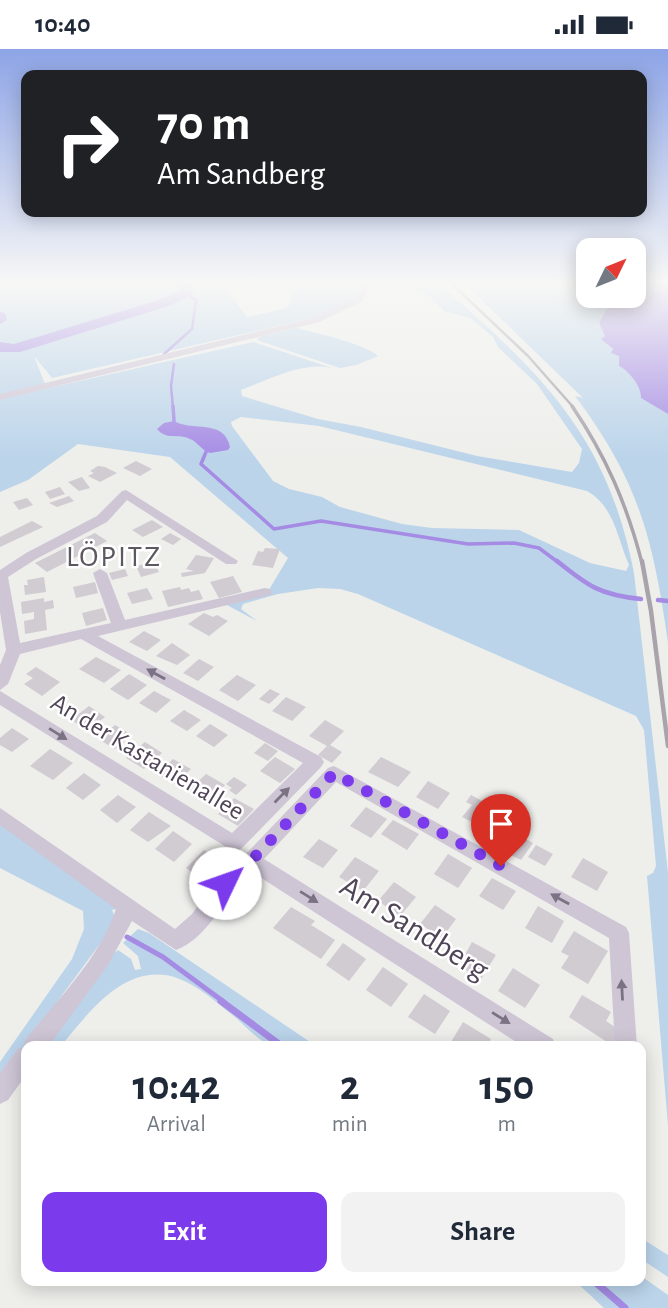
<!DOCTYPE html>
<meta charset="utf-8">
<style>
:root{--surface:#fff;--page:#f2f2f3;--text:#1f2937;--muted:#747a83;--accent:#7c3aed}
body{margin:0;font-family:"Alegreya Sans",sans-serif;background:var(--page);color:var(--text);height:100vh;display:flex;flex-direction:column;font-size:26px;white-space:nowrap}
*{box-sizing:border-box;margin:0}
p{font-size:23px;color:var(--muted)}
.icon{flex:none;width:38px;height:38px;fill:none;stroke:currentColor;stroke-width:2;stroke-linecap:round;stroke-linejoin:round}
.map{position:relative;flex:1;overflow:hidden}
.sheet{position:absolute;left:21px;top:992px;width:625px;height:245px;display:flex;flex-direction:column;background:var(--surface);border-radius:14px;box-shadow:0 4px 18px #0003}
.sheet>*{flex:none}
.top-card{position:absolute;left:21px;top:21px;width:626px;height:147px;border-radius:14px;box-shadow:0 4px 18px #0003;background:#202124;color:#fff;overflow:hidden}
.needle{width:46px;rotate:47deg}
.buttons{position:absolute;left:576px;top:189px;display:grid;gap:14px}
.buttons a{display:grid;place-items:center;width:70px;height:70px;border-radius:14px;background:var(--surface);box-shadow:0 4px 18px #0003;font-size:35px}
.pin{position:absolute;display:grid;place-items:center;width:60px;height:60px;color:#fff;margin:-72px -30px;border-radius:50% 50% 50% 0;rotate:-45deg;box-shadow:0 0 7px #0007}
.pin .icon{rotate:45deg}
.me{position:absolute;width:77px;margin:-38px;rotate:48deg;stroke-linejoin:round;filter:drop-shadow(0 0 5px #0008)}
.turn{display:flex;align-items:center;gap:24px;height:147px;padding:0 21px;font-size:32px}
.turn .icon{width:91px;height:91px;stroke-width:2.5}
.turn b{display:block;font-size:49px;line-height:60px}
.eta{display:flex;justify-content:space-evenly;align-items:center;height:119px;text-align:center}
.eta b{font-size:42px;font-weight:700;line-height:49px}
.primary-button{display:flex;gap:14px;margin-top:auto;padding:14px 21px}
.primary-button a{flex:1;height:80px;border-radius:14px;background:var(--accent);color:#fff;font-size:28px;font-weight:700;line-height:80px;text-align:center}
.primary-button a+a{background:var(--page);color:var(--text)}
.status{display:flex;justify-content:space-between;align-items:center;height:49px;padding:0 35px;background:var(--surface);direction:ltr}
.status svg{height:19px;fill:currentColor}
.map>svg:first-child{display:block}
</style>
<div class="status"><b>10:40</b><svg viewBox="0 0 49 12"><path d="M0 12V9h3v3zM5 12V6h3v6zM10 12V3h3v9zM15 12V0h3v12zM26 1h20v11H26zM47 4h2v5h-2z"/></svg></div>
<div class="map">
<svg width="668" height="1259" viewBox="0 0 668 1259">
<rect width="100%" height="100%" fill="#eeeeeb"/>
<g fill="#bbd4ea" fill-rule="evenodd">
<polygon points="0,234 221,234 247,268 288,259 296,234 367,234 357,249 317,268 52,329 34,307 45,335 0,346"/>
<path d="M 403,234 L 438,234 C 540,323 607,385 634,524 L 668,824 L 668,1076 L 647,827 L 653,824 L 656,817 L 644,681 L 636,667 L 358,545 L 340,540 L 318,539 L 278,545 L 243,555 L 241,560 L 257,572 L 225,555 L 267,544 L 288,509 L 170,408 L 78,395 L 28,431 L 0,443 L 0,350 L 253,293 L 332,319 C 303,312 268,331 241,341 L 242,347 L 318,370 L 361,378 L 477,407 L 572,423 L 579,414 L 582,400 L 537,335 L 498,298 L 493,288 L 470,269 L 444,262 L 429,247 ZM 241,368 L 319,377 L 587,442 C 615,458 617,489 629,516 L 626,522 L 590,514 L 519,481 L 432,479 L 402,475 L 340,458 L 322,448 L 289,440 L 273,432 L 232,377 L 231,373 Z"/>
<path d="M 464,234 L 588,234 L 588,247 L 607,247 L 603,254 L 607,260 L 599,274 L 606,288 L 602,290 L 619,307 L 619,317 C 629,322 642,338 642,349 L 668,365 L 668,593 C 653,490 639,432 575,347 L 583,349 Z"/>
<path d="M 300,278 L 298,280 C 313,282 369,297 378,307 L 356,316 L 340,319 L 257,291 L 259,288 Z"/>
<polygon points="0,768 126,858 112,861 115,868 105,888 0,1030 0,1013 72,910 84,880 83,862 0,819"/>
<path d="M 138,880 L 149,884 L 316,997 C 303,997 285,1001 273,997 C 261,994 245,977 235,968 C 218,955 198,936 177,929 C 126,912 89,963 61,997 L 45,998 L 113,905 L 118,901 L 131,910 L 135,921 L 141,920 L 138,907 L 123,894 Z"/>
<polygon points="641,1189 668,1206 668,1228 641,1210"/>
<polygon points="641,1227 668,1246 668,1259 604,1259 575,1232 640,1232"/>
</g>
<g fill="#a58be4">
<path d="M 634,234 L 668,234 L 668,365 L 641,349 C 642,338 629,322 619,317 L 619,307 L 611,304 L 613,300 L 601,290 L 605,287 L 599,274 L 608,258 L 603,254 L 605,248 L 634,247 Z"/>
<path d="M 174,372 C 192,383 224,369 230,398 L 228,401 L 210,404 C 201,401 198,393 190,390 C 179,384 167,392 157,380 L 164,374 Z"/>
</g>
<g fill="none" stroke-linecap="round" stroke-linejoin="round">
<g stroke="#a58be4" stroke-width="2.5">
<polyline points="164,305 192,280 196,252 187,244"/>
<polyline points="173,359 171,337 174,315"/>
</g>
<g stroke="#a58be4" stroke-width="3.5">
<polyline points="173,357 174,372"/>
<polyline points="206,403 201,415 274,480 321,472 468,495 514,494 539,499 559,514"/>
</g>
<g stroke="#a58be4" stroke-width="4.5">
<path d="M 557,512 C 588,537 600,546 641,550"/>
<polyline points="658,551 668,552"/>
</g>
<polyline stroke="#a58be4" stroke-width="5" points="127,888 163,908 224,953"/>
<g stroke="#a58be4" stroke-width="7">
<polyline points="221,952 283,998"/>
<polyline points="594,1232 625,1259"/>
</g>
<g fill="#a58be4" fill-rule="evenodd">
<polygon points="176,234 190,234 194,244 172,256 20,303 0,303 0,293 14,295 162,250 179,242"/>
<polygon points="0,263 5,264 7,271 0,275"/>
</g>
</g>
<g fill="#d1cbd2">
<polygon points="136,412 152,420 140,427 123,419"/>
<polygon points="98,417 105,418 117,424 100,433 88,427 94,424 90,422"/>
<polygon points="82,428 90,439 79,442 68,433"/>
<polygon points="60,438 65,445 50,450 45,443"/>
<polygon points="69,447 74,452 57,458 49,454"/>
<polygon points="27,449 33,456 19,461 13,453"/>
<polygon points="152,471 163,478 143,488 132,481"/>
<polygon points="32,472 43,478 0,498 0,488"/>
<polygon points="95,484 107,492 47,523 35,514"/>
<polygon points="170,484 181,490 173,496 161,490"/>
<polygon points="265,499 280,500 273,519 252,516 258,502 263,503"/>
<polygon points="196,506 214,509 205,524 182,528 181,524 194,522 186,520"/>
<polygon points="154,513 159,523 141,528 136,517"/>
<polygon points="125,520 128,527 112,531 109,524"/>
<polygon points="233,527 242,543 219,549 210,533"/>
<polygon points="44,528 46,543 25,546 24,536 28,536 27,531"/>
<polygon points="95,533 98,544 76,549 73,538"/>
<polygon points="180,538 181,541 189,539 191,543 199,541 203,550 168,558 162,542"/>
<polygon points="147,539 153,550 132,555 127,544"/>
<polygon points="44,549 44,553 53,551 54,559 45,561 47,581 25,585 24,572 34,570 34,563 22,565 21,553"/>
<polygon points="103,559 107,571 86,577 82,564"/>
<polygon points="204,564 213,568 217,566 228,572 209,587 188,575"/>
<polygon points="144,582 161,591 147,602 129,593"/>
<polygon points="172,594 190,606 177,616 156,607"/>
<polygon points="96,608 121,621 104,634 79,620"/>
<polygon points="199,610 214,618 198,632 183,624"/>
<polygon points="36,618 60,633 42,647 24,635 33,629 26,625"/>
<polygon points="129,625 147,636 128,651 110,640"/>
<polygon points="237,626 256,636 238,652 219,641"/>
<polygon points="270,640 280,645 269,655 259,650"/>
<polygon points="154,642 171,651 156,664 139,654"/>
<polygon points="286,648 306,658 292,672 272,662"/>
<polygon points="89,657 105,668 88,681 71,671"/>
<polygon points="184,661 201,671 187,682 170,672"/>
<polygon points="325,671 344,682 330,696 342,703 332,714 318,706 327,697 309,687"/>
<polygon points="210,675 228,686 214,698 196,687"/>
<polygon points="115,676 132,686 115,700 98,690"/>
<polygon points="12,679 29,690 12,703 0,696 0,689"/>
<polygon points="145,693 162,704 144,720 126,709"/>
<polygon points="265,694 278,702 268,712 254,704"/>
<polygon points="50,700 73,714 53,731 30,717"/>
<polygon points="275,708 295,720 280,734 260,722"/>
<polygon points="381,708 411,723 398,738 368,723"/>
<polygon points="173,710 191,720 175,735 157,725"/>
<polygon points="84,724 101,736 83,751 66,739"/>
<polygon points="206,725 225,736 208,752 189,741"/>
<polygon points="234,728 247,736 236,746 229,741 232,739 226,735"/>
<polygon points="428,732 450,744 438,760 416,748"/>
<polygon points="118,746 136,758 117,774 100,761"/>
<polygon points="471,746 510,767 501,779 493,775 489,780 483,779 462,768 472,756 466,753"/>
<polygon points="234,749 254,760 238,777 218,765"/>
<polygon points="366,758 387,770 371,789 350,777"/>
<polygon points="149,763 171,777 148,793 130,781"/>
<polygon points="393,771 419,785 407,801 381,785"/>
<polygon points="508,780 533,794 521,811 495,798"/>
<polygon points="173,782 192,795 174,813 155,800"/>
<polygon points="319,790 338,801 323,819 303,808"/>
<polygon points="536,796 553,805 545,817 528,808"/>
<polygon points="204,801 223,813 205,832 186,819"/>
<polygon points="448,805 472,819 458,839 434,825"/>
<polygon points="355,808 379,822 363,842 339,828"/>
<polygon points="583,809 608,823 597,842 571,828"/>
<polygon points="492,829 516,842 503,861 479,847"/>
<polygon points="394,833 416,848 400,867 378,852"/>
<polygon points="435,856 456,870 442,889 420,875"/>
<polygon points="538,857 564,872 552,894 525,879"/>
<polygon points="291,858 315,872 311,876 335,891 321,910 273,879"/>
<polygon points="574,882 608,902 588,935 561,919 569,907 561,903"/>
<polygon points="472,893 496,906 481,930 459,917"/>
<polygon points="343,894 366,910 349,932 326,916"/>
<polygon points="383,918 408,935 391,958 366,941"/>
<polygon points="513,919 540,936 525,959 498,942"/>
<polygon points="424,945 450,962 435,985 408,968"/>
<polygon points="582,946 611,963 606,972 621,982 613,997 569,968"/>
<polygon points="463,973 491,990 487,998 448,998"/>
</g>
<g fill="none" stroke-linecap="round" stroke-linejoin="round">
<g fill="#cec5d5" fill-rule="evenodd">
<polygon points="365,234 374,234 361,253 319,273 0,351 0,345 313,269 355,249"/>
<polygon points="126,441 238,512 236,515 226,515 127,451 107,473 36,510 8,528 20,594 111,574 93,524 100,520 107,524 125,571 265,539 270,540 272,543 270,546 98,587 321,708 324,713 321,718 241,800 234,803 0,656 0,642 232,784 303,714 81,590 20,605 8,635 0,641 0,616 6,601 0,563 0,521 26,504 97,467 122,442"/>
<path d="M 334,717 L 626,878 L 629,884 L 637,998 L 615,998 L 609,889 L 336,733 L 264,810 L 553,990 L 556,998 L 524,998 L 249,821 L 245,822 C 227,848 207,890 176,901 L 132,872 L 108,916 L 48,998 L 26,998 L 26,1026 L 8,1051 L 0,1055 L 0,1024 L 18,1000 L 23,998 L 26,990 C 57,951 100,909 116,860 L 0,776 L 0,759 L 175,880 L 192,865 L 231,810 L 245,806 L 328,719 Z"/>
</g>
<polyline stroke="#a9a4ac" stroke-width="2.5" points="451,234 528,307 574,359"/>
<path stroke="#a9a4ac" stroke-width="3.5" d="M 572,357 C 606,407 627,456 642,514"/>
<polyline stroke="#a9a4ac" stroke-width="4.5" points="642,512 651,562 668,697"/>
</g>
<defs><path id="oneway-solid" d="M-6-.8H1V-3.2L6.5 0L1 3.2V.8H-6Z" transform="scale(1.75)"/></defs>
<g fill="#7b7283">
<use href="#oneway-solid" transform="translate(156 625) rotate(-151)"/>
<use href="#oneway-solid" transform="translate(58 685) rotate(32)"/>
<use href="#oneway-solid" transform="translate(282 746) rotate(-45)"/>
<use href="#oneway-solid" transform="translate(309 848) rotate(32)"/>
<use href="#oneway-solid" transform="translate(560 850) rotate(-151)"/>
<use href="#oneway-solid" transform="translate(622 941) rotate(-93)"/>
<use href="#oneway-solid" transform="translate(501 969) rotate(32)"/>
</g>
<linearGradient id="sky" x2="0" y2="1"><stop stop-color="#8da4e6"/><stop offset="0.57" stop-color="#f7f7f6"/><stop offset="1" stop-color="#f7f7f6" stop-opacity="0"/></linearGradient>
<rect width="668" height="410" fill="url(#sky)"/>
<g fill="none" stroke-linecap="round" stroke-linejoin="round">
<polyline stroke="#7c3aed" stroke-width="12" stroke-dasharray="0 21.6" points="225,834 238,816 251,812 334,724 501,817"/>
</g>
<g text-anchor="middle" stroke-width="5" stroke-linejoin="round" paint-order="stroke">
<g font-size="26" fill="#4f4557" stroke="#fff">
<text transform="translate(148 707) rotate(31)" y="9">An der Kastanienallee</text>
</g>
<g font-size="30" letter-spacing="2" fill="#5d585f" stroke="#fff">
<text x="114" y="517">LÖPITZ</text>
</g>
<g font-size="32" fill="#4f4557" stroke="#fff">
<text transform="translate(415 878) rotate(32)" y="11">Am Sandberg</text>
</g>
</g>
</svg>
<div class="buttons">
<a><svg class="needle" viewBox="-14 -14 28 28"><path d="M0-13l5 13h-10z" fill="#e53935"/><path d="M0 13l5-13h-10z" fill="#747a83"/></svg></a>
</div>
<div class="pin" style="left:501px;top:817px;background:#d93025"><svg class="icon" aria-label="arrive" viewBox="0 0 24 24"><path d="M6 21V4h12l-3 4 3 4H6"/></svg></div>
<svg class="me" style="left:225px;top:834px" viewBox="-20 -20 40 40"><circle r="19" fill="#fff"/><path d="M0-13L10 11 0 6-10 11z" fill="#7c3aed"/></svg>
<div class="top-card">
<div class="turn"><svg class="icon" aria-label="right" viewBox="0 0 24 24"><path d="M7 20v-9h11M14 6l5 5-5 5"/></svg><div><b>70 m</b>Am Sandberg</div></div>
</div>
<section class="sheet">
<div class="eta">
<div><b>10:42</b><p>Arrival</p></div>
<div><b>2</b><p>min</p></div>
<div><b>150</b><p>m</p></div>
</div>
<div class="primary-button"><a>Exit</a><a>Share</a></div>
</section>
</div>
